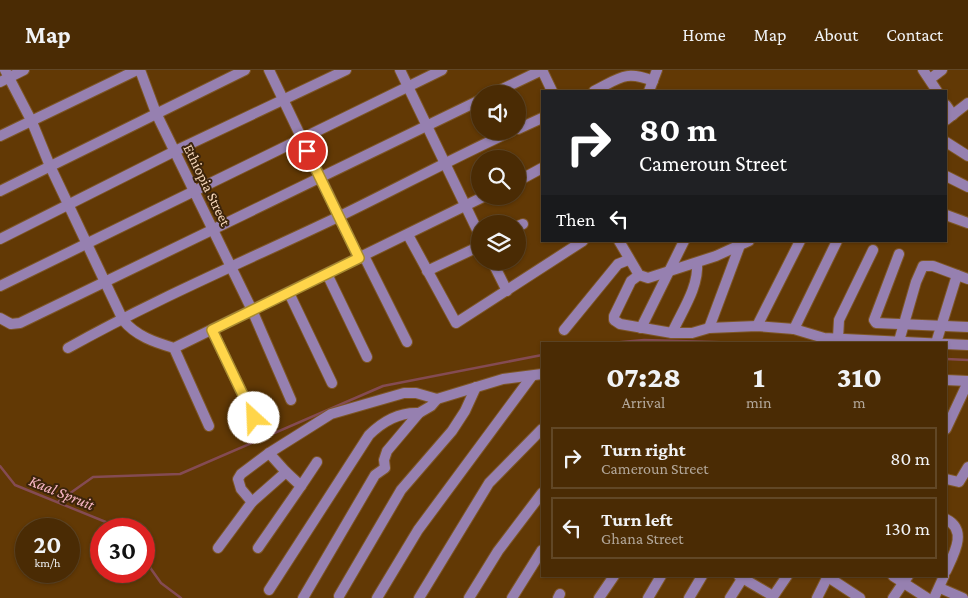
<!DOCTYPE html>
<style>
:root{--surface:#4a2b04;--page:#543713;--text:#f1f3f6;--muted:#b2a79a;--line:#614726}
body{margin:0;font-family:"Crimson Pro",serif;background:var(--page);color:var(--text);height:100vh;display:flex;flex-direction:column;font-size:19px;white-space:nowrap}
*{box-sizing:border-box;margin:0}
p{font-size:16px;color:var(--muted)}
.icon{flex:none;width:28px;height:28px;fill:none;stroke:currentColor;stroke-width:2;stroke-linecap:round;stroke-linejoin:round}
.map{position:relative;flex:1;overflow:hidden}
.details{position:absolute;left:541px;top:272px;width:406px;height:235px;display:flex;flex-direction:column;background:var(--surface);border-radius:0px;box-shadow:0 1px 4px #0004,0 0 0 1px var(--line)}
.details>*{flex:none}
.hud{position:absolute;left:541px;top:20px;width:406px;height:152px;border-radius:0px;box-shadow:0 1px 4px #0004,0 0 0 1px var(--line);background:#202124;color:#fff;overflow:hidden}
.fabs{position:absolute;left:471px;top:15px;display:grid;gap:10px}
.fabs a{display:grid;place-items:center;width:55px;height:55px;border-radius:50%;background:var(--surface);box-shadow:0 1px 4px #0004,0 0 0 1px var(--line);font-size:25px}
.speed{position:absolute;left:15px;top:448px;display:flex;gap:10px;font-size:25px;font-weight:700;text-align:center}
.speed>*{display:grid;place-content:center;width:65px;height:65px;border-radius:50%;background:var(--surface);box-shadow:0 1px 4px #0004,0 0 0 1px var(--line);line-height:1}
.speed small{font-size:12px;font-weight:400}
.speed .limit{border:8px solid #d22;background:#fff;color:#111}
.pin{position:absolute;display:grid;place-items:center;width:42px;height:42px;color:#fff;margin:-21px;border:2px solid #fff;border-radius:50%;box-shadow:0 1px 5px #0007}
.me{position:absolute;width:55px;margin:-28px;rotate:335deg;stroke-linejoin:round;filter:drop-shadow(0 0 4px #0008)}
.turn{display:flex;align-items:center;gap:18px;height:105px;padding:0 15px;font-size:22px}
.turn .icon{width:65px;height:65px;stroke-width:2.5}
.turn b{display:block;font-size:35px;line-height:42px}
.then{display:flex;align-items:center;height:48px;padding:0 15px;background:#0003;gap:10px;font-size:19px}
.eta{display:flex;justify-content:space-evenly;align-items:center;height:85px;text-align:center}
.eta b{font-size:30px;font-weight:800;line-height:35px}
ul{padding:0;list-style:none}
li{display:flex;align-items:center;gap:15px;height:62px;margin:0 10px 8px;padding:0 5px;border:2px solid var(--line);border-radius:0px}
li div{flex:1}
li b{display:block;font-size:19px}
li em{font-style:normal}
header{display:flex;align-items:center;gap:30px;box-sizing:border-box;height:70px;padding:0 25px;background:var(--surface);border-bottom:1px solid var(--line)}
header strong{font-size:24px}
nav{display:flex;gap:28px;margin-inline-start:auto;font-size:18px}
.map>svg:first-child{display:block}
</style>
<header>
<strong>Map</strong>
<nav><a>Home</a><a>Map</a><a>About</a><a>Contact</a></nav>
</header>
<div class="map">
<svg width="968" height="528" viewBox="0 0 968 528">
<rect width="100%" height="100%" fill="#623905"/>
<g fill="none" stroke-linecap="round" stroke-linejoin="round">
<g stroke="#844b53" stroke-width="2.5">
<polyline points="600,274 644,270 777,274"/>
<polyline points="946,289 968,290"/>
<polyline points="0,396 15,415 123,459"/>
<polyline points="59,431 93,407 180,404 383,316 542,285"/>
<polyline points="144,489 161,513 181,528"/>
</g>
<defs>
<g id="minor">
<path d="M 5,0 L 32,52 L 50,96 L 123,250 C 136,266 154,272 174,278 L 485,126"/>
<polyline points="140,0 156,43 252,240 291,330"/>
<polyline points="269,0 359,188"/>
<polyline points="400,0 480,166"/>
<polyline points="542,0 552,21"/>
<polyline points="923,0 937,21"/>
<polyline points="930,9 942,0"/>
<polyline points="0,12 24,0"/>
<path d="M 594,21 C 620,8 625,0 653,11"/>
<polyline points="649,21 657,0"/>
<polyline points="492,24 542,0"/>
<polyline points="946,35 953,45"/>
<polyline points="946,50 968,33"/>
<polyline points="518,59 542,48"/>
<polyline points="0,66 137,0"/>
<polyline points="946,72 968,86"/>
<polyline points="946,106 968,117"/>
<polyline points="518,111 542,98"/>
<polyline points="0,121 245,0"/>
<polyline points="946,145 968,153"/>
<polyline points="518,156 523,154"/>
<polyline points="408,165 456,253 583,171"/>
<polyline points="0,169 175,81 346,0"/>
<polyline points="619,171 639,205 648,208 716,186 740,175"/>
<polyline points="899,184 874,250 876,253 968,257"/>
<polyline points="364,186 407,272"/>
<polyline points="492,191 507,221"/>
<polyline points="427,201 480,176"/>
<polyline points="327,204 367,287"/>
<polyline points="639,205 631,211 614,246 614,250 620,254 672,263 692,263 709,258 757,256 794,259 824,268 945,274"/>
<polyline points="0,216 442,0"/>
<polyline points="289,223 332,313"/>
<polyline points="0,248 11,254 20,253 480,30"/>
<polyline points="757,256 800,171"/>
<polyline points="641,258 684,171"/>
<polyline points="709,258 740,175 749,171"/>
<polyline points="794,259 837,171"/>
<polyline points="212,260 254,348"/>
<polyline points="564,260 618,194 628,190"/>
<path d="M 672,263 C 682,241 699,217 697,193"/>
<polyline points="838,268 839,250 873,180"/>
<polyline points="899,271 916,212 923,196 933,196 968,209"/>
<polyline points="936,273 957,205"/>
<polyline points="946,274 968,275"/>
<path d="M 68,278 C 155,229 248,190 338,147 C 396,119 453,88 512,61"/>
<polyline points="174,278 209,356"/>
<polyline points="946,310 968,311"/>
<polyline points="946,359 968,312"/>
<polyline points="946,409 959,412 968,397"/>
<polyline points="301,416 317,392"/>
<polyline points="252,432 286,402 269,383"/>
<path d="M 946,449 C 968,460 954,484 946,501"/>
<polyline points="218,478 252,432 241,419 238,409 241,404 269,383 331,344 404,323 416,323 437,329 503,309 542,304"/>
<polyline points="258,478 301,416 286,402"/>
<polyline points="739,506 773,526"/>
<polyline points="893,506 927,528"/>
<polyline points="828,507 860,528"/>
<polyline points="940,518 963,528"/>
<path d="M 269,520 L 369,365 C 382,352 399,342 419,343"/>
<polyline points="339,526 401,420 452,361 465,341 476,317"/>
<polyline points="303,528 375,405 385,398 384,390 387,381 419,343 431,336 437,329"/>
<polyline points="377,528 418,460 532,306"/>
<polyline points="419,528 489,413 542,359"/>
<polyline points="469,528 498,481 542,423"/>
<polyline points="512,528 542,480"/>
<polyline points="558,528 560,524"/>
<polyline points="599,528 614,506"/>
<polyline points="648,528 661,506"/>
<polyline points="689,528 702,506"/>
<polyline points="730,528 744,506"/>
<polyline points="772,528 787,506"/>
<polyline points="817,528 828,506"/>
<polyline points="893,528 908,506"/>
<polyline points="934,528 944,506"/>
</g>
</defs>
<use href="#minor" stroke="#7d5626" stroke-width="12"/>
<use href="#minor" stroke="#9680b0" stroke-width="10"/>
</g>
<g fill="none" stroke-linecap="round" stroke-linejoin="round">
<defs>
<polyline id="route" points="254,348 212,260 359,188 307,81"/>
</defs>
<use href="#route" stroke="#a68a30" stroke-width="12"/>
<use href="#route" stroke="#ffd54a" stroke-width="9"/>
</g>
<g text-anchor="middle" stroke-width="4" stroke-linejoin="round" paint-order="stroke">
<g font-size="15" fill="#f7d8bb" stroke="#3c240b">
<text transform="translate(207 115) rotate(64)" y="5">Ethiopia Street</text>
</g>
<g font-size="16" font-style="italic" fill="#f8b6c4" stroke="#3c240b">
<text transform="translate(62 422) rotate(22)" y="6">Kaal Spruit</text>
</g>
</g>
</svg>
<div class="fabs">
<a><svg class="icon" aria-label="sound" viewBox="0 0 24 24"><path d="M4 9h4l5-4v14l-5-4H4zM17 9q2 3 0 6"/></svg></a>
<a><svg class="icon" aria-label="search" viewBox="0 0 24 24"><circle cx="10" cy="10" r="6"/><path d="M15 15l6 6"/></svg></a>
<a><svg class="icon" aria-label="layers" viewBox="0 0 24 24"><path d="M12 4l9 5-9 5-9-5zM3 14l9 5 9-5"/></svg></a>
</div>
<div class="speed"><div>20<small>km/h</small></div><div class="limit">30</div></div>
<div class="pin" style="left:307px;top:81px;background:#d93025"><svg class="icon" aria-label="arrive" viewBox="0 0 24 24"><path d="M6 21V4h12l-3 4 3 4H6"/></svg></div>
<svg class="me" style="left:254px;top:348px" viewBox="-20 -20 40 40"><circle r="19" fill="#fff"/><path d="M0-13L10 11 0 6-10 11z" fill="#ffd54a"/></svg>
<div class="hud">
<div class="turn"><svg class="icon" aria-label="right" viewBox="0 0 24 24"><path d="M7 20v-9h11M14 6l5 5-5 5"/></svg><div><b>80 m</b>Cameroun Street</div></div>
<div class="then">Then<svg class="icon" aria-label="left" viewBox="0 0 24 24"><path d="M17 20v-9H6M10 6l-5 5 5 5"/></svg></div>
</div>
<section class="details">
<div class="eta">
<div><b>07:28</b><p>Arrival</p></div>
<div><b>1</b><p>min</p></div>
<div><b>310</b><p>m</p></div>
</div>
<ul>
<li><svg class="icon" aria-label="right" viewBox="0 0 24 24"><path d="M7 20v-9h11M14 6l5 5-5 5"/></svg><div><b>Turn right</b><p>Cameroun Street</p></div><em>80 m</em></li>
<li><svg class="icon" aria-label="left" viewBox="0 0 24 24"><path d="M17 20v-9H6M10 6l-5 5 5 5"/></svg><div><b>Turn left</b><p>Ghana Street</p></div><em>130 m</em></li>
</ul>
</section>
</div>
